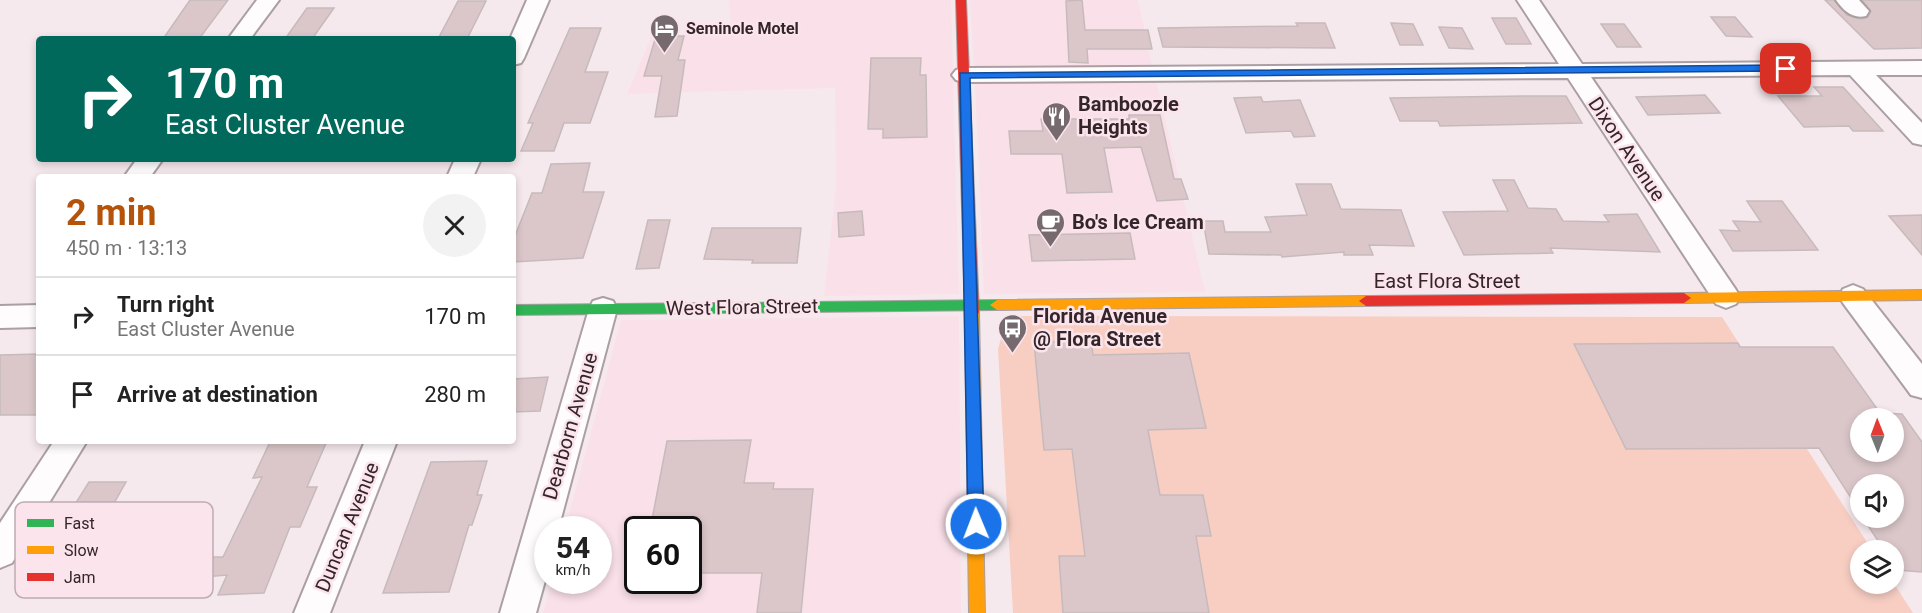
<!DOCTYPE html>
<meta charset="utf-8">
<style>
:root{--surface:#fff;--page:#f2f2f2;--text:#222;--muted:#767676;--line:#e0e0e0;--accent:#b45309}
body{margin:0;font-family:Roboto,sans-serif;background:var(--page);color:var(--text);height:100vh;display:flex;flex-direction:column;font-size:22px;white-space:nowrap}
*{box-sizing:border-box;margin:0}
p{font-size:20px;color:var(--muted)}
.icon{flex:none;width:33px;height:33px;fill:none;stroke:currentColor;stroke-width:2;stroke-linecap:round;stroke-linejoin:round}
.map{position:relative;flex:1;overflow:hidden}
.details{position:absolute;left:36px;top:174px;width:480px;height:270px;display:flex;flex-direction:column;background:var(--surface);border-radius:6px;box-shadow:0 3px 9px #0003}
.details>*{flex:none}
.hud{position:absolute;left:36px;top:36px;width:480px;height:126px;border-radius:6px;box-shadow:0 3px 9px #0003;background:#00695c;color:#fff;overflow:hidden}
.needle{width:39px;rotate:359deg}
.buttons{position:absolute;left:1850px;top:408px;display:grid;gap:12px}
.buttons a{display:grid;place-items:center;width:54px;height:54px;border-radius:50%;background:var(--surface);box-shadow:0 3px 9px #0003;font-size:30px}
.speed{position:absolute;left:534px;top:516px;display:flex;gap:12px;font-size:30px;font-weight:700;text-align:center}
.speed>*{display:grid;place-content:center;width:78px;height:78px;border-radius:50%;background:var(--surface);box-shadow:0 3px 9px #0003;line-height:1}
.speed small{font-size:15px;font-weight:400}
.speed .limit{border:3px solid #111;border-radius:9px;background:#fff;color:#111}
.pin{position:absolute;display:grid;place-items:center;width:51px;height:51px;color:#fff;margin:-26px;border-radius:12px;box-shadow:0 3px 9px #0006}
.me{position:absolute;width:66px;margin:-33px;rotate:359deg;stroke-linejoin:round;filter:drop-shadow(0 0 4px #0008)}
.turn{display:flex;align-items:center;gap:21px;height:126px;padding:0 30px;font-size:27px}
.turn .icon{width:78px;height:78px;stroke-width:2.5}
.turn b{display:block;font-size:42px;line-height:51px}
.round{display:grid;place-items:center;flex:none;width:63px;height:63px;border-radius:32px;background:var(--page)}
.head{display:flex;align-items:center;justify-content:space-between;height:102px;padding:0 30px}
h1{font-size:36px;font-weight:700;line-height:45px;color:var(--accent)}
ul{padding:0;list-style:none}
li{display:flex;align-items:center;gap:18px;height:78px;padding:0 30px;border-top:2px solid var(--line)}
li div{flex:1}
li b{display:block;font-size:22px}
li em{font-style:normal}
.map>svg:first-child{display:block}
</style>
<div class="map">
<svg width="1922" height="613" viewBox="0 0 1922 613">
<rect width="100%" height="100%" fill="#f6e9ed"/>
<g fill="#fae0e9" fill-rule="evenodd">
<polygon points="729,0 951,0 959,294 824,296 836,187 835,88 627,94 652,35 731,34"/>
<polygon points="970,0 1138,0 1152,66 974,68"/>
<polygon points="1156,80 1205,292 984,294 975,82"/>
<path d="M 959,316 L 961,613 L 543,613 L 552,581 L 598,580 L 598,530 L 565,529 L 621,320 ZM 638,530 L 688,530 L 688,580 L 638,580 Z"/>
</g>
<polygon fill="#f8cec3" points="1021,316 1722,317 1872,550 1860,550 1860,584 1893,582 1913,613 1013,613 998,349 1003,332"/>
<g fill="#dbc7ca" stroke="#c7babc" stroke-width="1.5" fill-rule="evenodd">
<polygon points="190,0 228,0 199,39 163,39"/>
<polygon points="1082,0 1085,30 1148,30 1152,49 1087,49 1088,63 1069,62 1066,1"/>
<polygon points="1825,0 1834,0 1847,15 1861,19 1868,17 1871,11 1862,0 1922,0 1922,48 1874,49"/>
<polygon points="458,1 486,1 467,39 438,39"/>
<polygon points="307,8 334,8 312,39 285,39"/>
<polygon points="1711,17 1735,17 1752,37 1726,36"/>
<polygon points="1492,18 1516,18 1531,44 1506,44"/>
<polygon points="1296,23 1325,23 1335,48 1163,47 1158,28 1298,26"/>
<polygon points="1391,23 1413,24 1423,45 1400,45"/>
<polygon points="1601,24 1624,24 1641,47 1617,47"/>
<polygon points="1439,27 1462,28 1473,49 1449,48"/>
<polygon points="570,28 601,28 585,72 608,72 590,123 564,123 554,151 521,151 533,123 528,123"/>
<polygon points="656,36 684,36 678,60 685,60 677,116 655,117 662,76 644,76"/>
<polygon points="871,58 921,58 920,75 926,75 927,137 883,138 883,129 868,129"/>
<polygon points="1814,87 1843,87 1883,131 1853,131 1849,126 1804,127 1778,96 1822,96"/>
<polygon points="1705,95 1720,113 1648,115 1636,97"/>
<polygon points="1523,96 1566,96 1582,123 1440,126 1438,121 1400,121 1390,98"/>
<polygon points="1261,97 1263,102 1300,100 1315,136 1294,137 1291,131 1246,133 1234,98"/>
<polygon points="1129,115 1160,115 1174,179 1181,179 1188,199 1157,201 1141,147 1104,148 1112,192 1067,193 1062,154 1011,154 1009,131 1043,131 1041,119 1129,119"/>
<polygon points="590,163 583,192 604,192 583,258 513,262 513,241 532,193 542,193 551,164"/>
<polygon points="1493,180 1514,180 1528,208 1556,209 1563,221 1609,222 1604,215 1637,214 1660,252 1550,248 1553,253 1464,255 1443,212 1508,211"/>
<polygon points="1296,184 1331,184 1341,209 1401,210 1414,246 1369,245 1373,255 1344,255 1344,252 1282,257 1281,255 1209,254 1203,221 1223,221 1225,232 1271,232 1265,217 1307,215"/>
<polygon points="1747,201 1782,201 1818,250 1733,251 1720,230 1740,231 1733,221 1761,222"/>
<polygon points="862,211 864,235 839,237 838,213"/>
<polygon points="1922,215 1922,255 1889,216"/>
<polygon points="648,220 670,220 659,268 636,269"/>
<polygon points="712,228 801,228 797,263 752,263 753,260 704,259"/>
<polygon points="1130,233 1135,259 1032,261 1029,235"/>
<polygon points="1091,341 1093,355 1189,353 1206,428 1148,430 1160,495 1203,495 1211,536 1196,536 1209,613 1063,613 1059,556 1085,556 1072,449 1044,450 1034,342"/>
<path d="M 1738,343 L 1740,347 L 1833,347 L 1880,413 L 1902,414 L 1922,442 L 1922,572 L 1897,570 L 1893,564 L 1893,550 L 1884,550 L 1863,518 L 1893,518 L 1893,484 L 1860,484 L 1860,512 L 1819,448 L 1626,449 L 1574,344 ZM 1860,418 L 1893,418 L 1893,452 L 1860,452 Z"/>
<polygon points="39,354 39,415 0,415 0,355"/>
<polygon points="548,377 540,411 513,412 513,379"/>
<polygon points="751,440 744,483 774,483 773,489 813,489 801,613 757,613 762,573 688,573 688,530 650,530 667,441"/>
<polygon points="327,441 307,487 317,487 300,527 290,527 264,593 218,595 227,575 205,577 213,557 223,557 262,477 253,478 270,442"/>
<polygon points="487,461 477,495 482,495 472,525 469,525 449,592 383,593 431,462"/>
<polygon points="89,482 126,482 113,505 151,505 138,528 122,528 85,591 30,590 68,528 60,528"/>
</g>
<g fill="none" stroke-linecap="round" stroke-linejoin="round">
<defs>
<g id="street">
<polygon points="257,0 279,0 250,39 228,39"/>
<polygon points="527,0 549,0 524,58 521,63 513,65 513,39 510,39"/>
<polygon points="1517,0 1539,0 1582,64 1922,61 1922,75 1876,75 1922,123 1922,145 1913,143 1850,75 1591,77 1736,290 1740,297 1736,304 1726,308 1716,304 1568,78 964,82 956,80 952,75 956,70 964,68 1559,64"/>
<path d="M 1836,0 L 1859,0 L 1869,11 L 1866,16 C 1852,19 1844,11 1836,0 Z"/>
<polygon points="137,159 163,159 150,177 124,177"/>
<polygon points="455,159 481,159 473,177 447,177"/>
<polygon points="1853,285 1863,289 1922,364 1922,398 1911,395 1843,303 1839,296 1843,289"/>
<polygon points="603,298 613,301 617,309 558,530 548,530 548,570 536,613 500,613 589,309 593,301"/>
<polygon points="39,305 39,327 0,328 0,306"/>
<polygon points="54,441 87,441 12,563 0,568 0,523"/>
<polygon points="365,441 397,441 330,613 294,613"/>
</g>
<polygon id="fast" points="997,300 1004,305 997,310 513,315 513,305"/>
<g id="slow">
<polygon points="1922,290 1922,300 1684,303 1677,298 1684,293"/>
<polygon points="1366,296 1373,301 1366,306 997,310 990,305 997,300"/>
<polygon points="972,307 977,308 979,312 985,613 969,613 965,312 967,308"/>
</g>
<g id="jam">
<polygon points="956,0 966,0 979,312 977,316 967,316 965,312"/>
<polygon points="1684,293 1691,298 1684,303 1366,306 1359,301 1366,296"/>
</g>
</defs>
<use href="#street" stroke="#ab9fa3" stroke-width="4"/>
<use href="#fast" stroke="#ab9fa3" stroke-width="2"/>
<use href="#slow" stroke="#ab9fa3" stroke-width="2"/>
<use href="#jam" stroke="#ab9fa3" stroke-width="2"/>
<use href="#street" fill="#fefcfc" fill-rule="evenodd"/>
<use href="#fast" fill="#30b455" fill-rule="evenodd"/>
<use href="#slow" fill="#ff9f0a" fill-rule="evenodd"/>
<use href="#jam" fill="#e5322d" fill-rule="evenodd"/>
</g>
<polygon fill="#1a73e8" stroke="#114b97" stroke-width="1.5" points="1786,65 1791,69 1790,71 970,78 984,524 981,529 976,531 970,529 968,524 960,73"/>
<defs>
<symbol id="hotel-pin" viewBox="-11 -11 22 30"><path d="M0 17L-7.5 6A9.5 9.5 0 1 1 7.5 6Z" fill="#776a6e" stroke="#fbe4ec"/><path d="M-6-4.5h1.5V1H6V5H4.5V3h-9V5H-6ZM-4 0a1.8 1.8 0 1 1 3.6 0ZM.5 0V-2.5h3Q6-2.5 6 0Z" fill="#fff"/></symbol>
<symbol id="restaurant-pin" viewBox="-11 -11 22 30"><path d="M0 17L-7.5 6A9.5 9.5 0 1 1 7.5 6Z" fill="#776a6e" stroke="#fbe4ec"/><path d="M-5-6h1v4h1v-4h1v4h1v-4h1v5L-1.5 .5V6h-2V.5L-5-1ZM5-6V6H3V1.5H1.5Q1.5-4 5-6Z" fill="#fff"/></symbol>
<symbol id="cafe-pin" viewBox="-11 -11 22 30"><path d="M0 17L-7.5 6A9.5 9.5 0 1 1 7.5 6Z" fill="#776a6e" stroke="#fbe4ec"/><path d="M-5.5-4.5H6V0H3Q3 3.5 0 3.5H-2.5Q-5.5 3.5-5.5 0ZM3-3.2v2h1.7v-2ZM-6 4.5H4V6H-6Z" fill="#fff"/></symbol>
<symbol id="bus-pin" viewBox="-11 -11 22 30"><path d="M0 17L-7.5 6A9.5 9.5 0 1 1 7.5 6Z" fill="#776a6e" stroke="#fbe4ec"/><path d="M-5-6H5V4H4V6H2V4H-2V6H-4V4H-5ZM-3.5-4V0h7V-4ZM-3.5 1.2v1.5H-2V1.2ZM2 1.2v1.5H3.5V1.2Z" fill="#fff"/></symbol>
</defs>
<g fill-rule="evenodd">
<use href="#hotel-pin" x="648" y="12" width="33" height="45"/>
<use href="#restaurant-pin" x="1040" y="100" width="33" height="45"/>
<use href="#cafe-pin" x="1034" y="206" width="33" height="45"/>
<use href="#bus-pin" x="996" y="312" width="33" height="45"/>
</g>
<g text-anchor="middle" stroke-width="5" stroke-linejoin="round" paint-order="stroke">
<g font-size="16" font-weight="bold" fill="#33252a" stroke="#fbe4ec" text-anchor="start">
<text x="686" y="34">Seminole Motel</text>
</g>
<g font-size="20" font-weight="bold" fill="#33252a" stroke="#fbe4ec" text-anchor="start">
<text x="1078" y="111">Bamboozle<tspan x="1078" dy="23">Heights</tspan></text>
<text x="1072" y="229">Bo's Ice Cream</text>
<text x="1033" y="323">Florida Avenue<tspan x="1033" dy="23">@ Flora Street</tspan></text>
</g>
<g font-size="20" fill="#33252a" stroke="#fbe4ec">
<text transform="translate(1627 149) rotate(56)" y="7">Dixon Avenue</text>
<text x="1447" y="288">East Flora Street</text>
<text transform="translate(742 307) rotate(-1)" y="7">West Flora Street</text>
<text transform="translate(570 426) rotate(-74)" y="7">Dearborn Avenue</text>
<text transform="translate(347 527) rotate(-68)" y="7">Duncan Avenue</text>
</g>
</g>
<rect x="15" y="502" width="198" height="96" rx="9" fill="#fbe4ec" stroke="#bfabb2" stroke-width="1.5"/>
<rect x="27" y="519" width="27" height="8" fill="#30b455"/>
<rect x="27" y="546" width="27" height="8" fill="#ff9f0a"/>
<rect x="27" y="573" width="27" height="8" fill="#e5322d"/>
<g font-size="16" fill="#33252a">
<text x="64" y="529">Fast</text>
<text x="64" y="556">Slow</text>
<text x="64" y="583">Jam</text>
</g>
</svg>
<div class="buttons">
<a><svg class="needle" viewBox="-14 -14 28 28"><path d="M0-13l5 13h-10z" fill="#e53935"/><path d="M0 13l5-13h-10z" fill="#767676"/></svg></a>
<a><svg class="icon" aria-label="sound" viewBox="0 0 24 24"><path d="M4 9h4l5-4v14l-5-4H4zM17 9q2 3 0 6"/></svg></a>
<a><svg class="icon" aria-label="layers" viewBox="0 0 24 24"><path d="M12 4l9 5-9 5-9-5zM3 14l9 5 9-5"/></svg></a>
</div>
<div class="speed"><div>54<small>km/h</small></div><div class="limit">60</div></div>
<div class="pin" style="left:1786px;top:69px;background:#d93025"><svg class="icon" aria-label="arrive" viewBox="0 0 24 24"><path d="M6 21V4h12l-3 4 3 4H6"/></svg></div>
<svg class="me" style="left:976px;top:524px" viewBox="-20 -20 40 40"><circle r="17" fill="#1a73e8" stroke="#fff" stroke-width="3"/><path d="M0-11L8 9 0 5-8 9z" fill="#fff"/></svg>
<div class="hud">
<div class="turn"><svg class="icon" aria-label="right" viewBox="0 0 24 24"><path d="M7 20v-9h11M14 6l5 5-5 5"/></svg><div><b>170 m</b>East Cluster Avenue</div></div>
</div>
<section class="details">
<div class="head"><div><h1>2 min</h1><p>450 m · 13:13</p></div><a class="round"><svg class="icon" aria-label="close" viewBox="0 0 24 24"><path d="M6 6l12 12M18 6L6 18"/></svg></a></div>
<ul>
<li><svg class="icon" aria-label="right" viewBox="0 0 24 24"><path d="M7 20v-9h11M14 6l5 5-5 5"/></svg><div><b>Turn right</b><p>East Cluster Avenue</p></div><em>170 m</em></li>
<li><svg class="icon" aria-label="arrive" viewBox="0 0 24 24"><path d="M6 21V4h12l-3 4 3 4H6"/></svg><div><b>Arrive at destination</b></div><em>280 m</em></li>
</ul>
</section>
</div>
